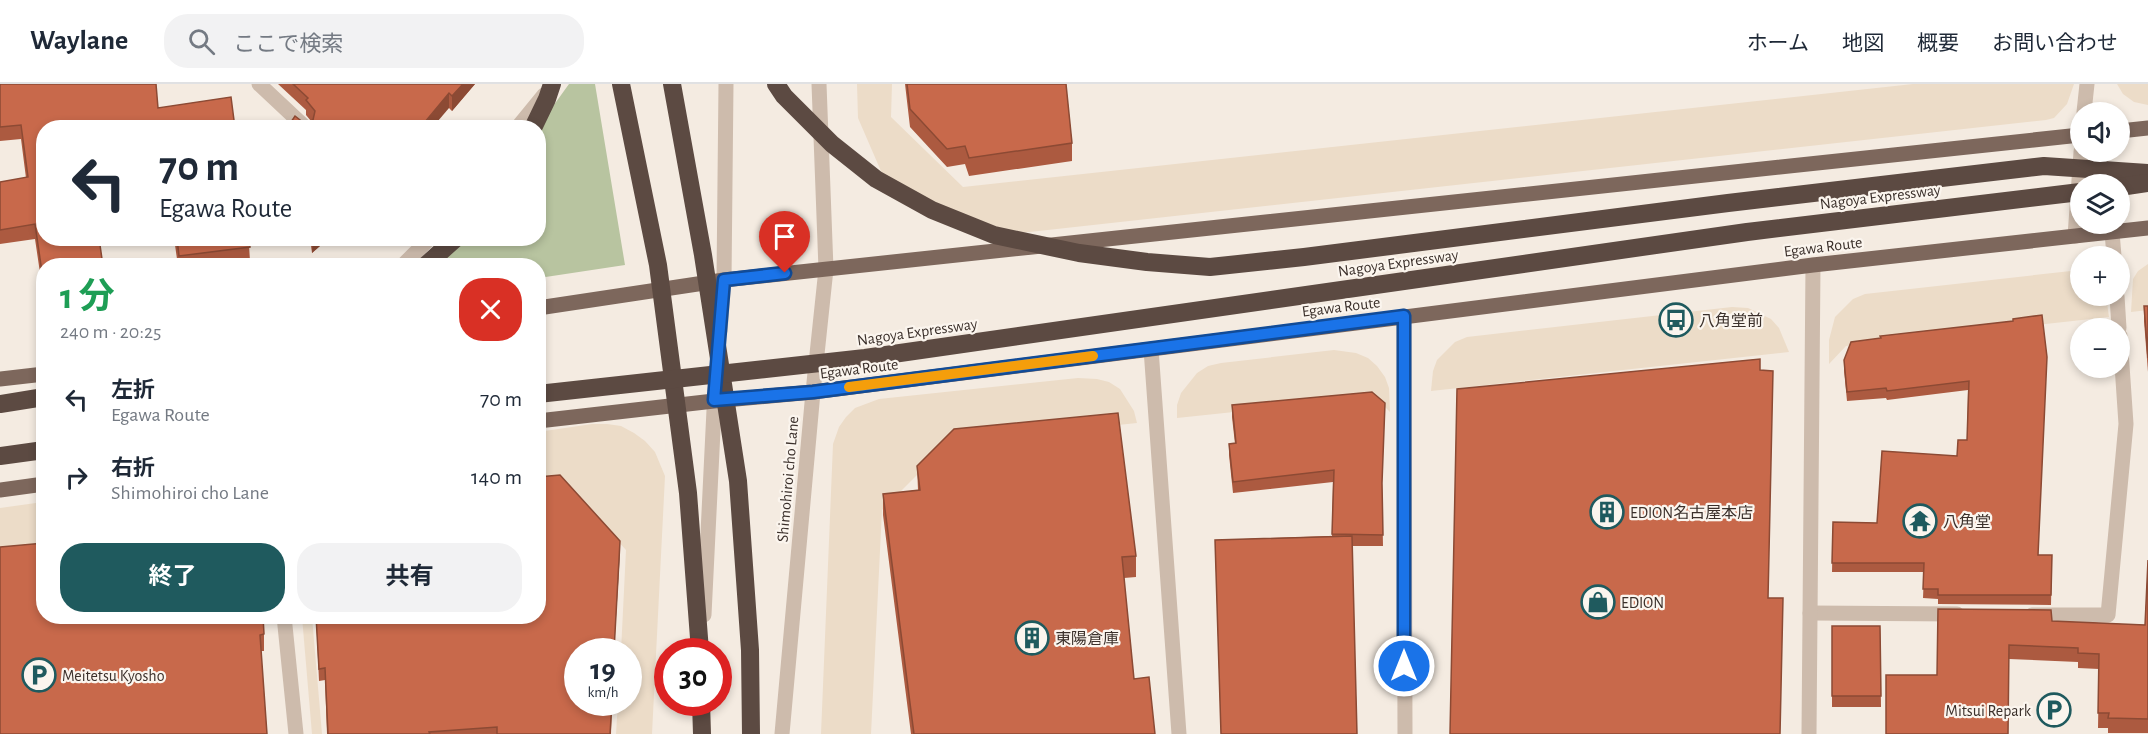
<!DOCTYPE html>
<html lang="ja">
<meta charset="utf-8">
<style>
:root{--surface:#fff;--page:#f2f2f3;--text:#1f2937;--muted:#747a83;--line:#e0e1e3;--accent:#1f5a5e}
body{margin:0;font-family:"Alegreya Sans","Noto Sans JP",sans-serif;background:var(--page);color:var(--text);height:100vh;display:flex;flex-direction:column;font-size:22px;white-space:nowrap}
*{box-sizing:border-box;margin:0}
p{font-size:20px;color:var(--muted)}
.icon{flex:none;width:33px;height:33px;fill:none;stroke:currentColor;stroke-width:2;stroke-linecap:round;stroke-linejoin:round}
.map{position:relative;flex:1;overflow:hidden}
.sheet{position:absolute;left:36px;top:174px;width:510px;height:366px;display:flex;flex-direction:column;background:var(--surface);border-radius:24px;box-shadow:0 3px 9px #0003}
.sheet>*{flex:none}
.top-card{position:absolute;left:36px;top:36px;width:510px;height:126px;border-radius:24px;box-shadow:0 3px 9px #0003;background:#fff;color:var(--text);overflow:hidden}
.fabs{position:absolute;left:2070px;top:18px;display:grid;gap:12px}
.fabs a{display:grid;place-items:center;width:60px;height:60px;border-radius:50%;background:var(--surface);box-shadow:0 3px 9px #0003;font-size:30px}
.speed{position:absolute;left:564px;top:554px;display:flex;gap:12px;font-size:30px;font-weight:700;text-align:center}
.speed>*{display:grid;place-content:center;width:78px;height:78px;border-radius:50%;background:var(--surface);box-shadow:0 3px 9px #0003;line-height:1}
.speed small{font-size:15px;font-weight:400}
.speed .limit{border:9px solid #d22;background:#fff;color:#111}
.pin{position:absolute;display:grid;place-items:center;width:51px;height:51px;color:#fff;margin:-62px -26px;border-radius:50% 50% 50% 0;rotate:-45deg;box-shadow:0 0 6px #0007}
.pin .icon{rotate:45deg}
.me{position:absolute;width:66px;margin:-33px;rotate:0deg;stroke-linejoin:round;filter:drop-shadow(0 0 4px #0008)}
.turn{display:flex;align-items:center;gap:21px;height:126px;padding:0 24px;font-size:27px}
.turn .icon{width:78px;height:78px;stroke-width:2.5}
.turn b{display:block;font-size:42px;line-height:51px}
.round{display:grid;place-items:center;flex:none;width:63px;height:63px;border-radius:24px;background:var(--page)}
.summary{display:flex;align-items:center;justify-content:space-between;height:102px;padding:0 24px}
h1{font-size:36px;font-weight:700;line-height:45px;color:#1e9e55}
.button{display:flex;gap:12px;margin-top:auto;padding:12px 24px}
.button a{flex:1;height:69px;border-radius:24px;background:var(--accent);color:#fff;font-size:24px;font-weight:700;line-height:69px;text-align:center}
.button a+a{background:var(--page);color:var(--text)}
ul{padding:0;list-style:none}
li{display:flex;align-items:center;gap:18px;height:78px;padding:0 24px}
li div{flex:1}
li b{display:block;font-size:22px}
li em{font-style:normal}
header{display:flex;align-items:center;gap:36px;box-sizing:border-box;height:84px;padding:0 30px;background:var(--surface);border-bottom:2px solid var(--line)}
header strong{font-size:28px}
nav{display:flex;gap:33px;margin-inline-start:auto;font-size:21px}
.search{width:420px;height:54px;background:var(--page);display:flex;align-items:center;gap:15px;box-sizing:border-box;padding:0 21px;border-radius:24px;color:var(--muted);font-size:22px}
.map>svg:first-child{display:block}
</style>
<header>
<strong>Waylane</strong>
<div class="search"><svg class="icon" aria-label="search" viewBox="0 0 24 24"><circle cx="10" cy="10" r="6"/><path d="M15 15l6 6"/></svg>ここで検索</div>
<nav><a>ホーム</a><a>地図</a><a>概要</a><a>お問い合わせ</a></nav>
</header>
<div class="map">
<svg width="2148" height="650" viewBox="0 0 2148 650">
<rect width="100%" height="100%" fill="#f4ebe1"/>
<polygon fill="#b8c4a0" points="569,0 595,0 625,181 539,194 538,182 439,182 458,155 538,154 538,43"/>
<g fill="#ecdcc8">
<polygon points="857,0 892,0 891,33 963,103 1913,0 2074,0 2067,20 2054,34 2046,36 1002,151 887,101 858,34"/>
<polygon points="2117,0 2148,0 2148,21 2134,18 2123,10"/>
<polygon points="2148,180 2148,226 2131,228 2133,195 2138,187"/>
<polygon points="2080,186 2080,212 2106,212 2109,233 1846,262 1829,280 1829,256 1835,233 1853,215 1865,210"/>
<polygon points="1732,223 1748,224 1771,235 1779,244 1789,268 1431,307 1433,287 1437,276 1455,258 1467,253"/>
<polygon points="1334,266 1356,269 1368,274 1377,282 1385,293 1389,304 1390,328 1375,313 1177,334 1177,321 1181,309 1197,289 1208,282 1221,279"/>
<polygon points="1078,294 1097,295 1109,298 1120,305 1134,327 1137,339 949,359 882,426 871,650 821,650 833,360 839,343 846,333 855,324 879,315"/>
<polygon points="592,340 607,340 621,342 634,349 645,357 655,368 665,392 652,650 616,650 618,618 628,618 628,567 621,567 626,466 562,395 539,399 538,348"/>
<polygon points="43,418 43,469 0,475 0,424"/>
<polygon points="302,533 312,533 322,650 312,650"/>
</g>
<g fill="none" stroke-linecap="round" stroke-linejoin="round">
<g stroke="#cdbbac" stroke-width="15">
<polyline points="259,0 306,44"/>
<polyline points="2084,28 2087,0"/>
<polyline points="517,44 544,11"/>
<polyline points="2112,148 2114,172"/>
<polyline points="2075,152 2081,68"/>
<polyline points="402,182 427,157 425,154"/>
<polyline points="2117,212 2119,244"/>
<polyline points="1404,232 1405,650"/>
<polyline points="1151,265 1179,650"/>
<polyline points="1810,529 1957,530"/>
<polyline points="2032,531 2108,531 2126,340 2120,252"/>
<polyline points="284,532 296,650"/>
<polyline points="1809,650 1813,181"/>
</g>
<g stroke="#cdbbac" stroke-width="15">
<polyline points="720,247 724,196 726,0"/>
<polyline points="704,531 716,285"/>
<polyline points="782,650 813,308 826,185 819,0"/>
</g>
<g stroke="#7d675c" stroke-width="15">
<polyline points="2120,47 2148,44"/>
<polyline points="538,224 724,196 2080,51"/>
<polyline points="0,295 44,290"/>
<polyline points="538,337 714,317 813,308 1813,181 2148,144"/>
<polyline points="0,406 44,400"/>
</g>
<g stroke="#5c4a42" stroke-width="18">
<polyline points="621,0 658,181 688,409 700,567"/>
<polyline points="672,0 703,171 738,397 750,566 751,650"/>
<polyline points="776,0 784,12 832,60 876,95 932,126 994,151 1079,169 1147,178 1210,183 1304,173 1728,119 2044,82 2148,89"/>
<polyline points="533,44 547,15 552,0"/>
<polyline points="2120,103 2148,99"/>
<polyline points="425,182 456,154"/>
<polyline points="538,310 865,274 1747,148 2080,108"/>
<polyline points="0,320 44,313"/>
<polyline points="0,372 44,366"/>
<polyline points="701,618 702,650"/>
</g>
</g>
<g fill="#ac5a40">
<polygon points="0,0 44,44 44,209 43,209 35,155 0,160 0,98 26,94 21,55 0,57"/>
<polygon points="278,0 475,0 452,27 449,24 304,39 311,37 306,31 306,26"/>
<polygon points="905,0 1066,0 1072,59 1072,77 969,92 965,80 947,83 910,43"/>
<polygon points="174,154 290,154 249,161 250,177 220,182 178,182"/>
<polygon points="310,154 329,154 312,169"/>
<polygon points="2144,222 2148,222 2148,288 2144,237"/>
<polygon points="2013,237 2038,471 2052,471 2051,521 1938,520 1938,515 1923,514 1924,488 1832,488 1833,438 1877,439 1957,372 1967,356 1968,306 1887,316 1886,314 1847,317 1844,286 1844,276 1880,254"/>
<polygon points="1232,321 1382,408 1383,462 1352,462 1357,650 1221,650 1215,456 1332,452 1333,398 1233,409 1229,371 1229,360 1235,360 1232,333"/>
<polygon points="917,382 1136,472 1136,493 1124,494 1134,595 1155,650 911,650 883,431 883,410 918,406"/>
<polygon points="620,469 578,618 612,618 611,650 327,650 325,596 319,597 316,532 538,532"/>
<polygon points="2148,476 2148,649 2108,649 2108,644 2098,644 2099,585 2078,584 2078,578 2009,575 1937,591 2052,537 2145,541"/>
<polygon points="44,532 264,550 264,567 261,567"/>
<polygon points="1832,542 1880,542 1881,623 1832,623"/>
</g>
<g fill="#8c4a34">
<polygon points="463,0 475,0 452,27 452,12"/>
<polygon points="449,9 449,24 432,44 420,44"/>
<polygon points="313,154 329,154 312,169"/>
<polygon points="620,457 620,469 614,567"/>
</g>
<g fill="#c8694b" stroke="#8c4a34" stroke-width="1.5">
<polygon points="0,0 156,0 158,24 231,13 235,44 44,44 44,154 99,154 103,182 44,182 44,195 43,195 35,140 0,146 0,98 28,93 21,41 0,43"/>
<polygon points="293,0 463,0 452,12 449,9 420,44 287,44 295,32 304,39 313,36 315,27 306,16 308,14"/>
<polygon points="907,0 1066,0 1072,59 969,74 965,62 947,65 910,25"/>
<polygon points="177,154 249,154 250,163 179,172"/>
<polygon points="2144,222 2148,222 2148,274"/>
<polygon points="2042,231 2047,273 2038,471 2052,471 2051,511 1938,511 1938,505 1923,505 1924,479 1832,479 1833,438 1877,439 1882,367 1957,372 1958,356 1967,356 1969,297 1887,307 1886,304 1847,308 1844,276 1851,258 1881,254 1880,252 2013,237 2013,235"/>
<polygon points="1760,275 1760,286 1773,287 1768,514 1783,514 1780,650 1450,650 1457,305"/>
<polygon points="1372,308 1385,319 1382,399 1383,451 1332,450 1334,386 1233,398 1229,360 1236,359 1232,321"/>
<polygon points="1118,329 1136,472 1122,473 1134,595 1149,593 1155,650 914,650 883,410 920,406 917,382 954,345"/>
<polygon points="560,391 620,457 614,567 578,567 578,618 612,618 610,650 497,650 497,643 429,648 430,650 328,650 325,584 319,585 316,532 538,532 538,393"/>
<polygon points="1352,452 1357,650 1221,650 1215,456"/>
<polygon points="44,459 44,532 263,532 264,550 260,551 267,650 0,650 0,463"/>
<polygon points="2148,476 2148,635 2108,634 2109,629 2098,629 2099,570 2078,569 2078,564 2009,561 2008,650 1886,650 1886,591 1937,591 1938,525 2051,526 2052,537 2145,541"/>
<polygon points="1832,542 1880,542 1881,612 1832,612"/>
</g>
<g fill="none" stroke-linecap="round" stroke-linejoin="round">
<defs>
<polyline id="route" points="785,189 724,196 714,316 813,308 1404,232 1404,582"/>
</defs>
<use href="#route" stroke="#114b97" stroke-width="15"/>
<use href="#route" stroke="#1a73e8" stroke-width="10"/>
<polyline stroke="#f59e0b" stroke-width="10" points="849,303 1093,272"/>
</g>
<defs>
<symbol id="bus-ring" viewBox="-11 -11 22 22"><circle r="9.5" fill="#fbf5ee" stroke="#1f5a5e" stroke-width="1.5"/><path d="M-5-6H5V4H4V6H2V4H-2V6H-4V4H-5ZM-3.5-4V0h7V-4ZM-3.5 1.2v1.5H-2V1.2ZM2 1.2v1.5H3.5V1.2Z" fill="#1f5a5e"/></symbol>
<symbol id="building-ring" viewBox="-11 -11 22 22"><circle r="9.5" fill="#fbf5ee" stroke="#1f5a5e" stroke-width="1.5"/><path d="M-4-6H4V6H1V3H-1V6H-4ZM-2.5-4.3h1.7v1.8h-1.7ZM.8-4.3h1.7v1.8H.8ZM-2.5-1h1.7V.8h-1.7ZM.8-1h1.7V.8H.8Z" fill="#1f5a5e"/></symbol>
<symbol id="temple-ring" viewBox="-11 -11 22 22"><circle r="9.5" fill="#fbf5ee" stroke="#1f5a5e" stroke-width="1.5"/><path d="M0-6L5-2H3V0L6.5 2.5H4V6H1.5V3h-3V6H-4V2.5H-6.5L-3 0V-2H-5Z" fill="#1f5a5e"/></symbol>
<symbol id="shop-ring" viewBox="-11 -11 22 22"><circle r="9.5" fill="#fbf5ee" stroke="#1f5a5e" stroke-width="1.5"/><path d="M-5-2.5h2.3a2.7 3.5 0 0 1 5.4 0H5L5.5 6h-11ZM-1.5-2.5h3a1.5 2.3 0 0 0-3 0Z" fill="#1f5a5e"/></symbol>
<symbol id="parking-ring" viewBox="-11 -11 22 22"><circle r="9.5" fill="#fbf5ee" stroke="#1f5a5e" stroke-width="1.5"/><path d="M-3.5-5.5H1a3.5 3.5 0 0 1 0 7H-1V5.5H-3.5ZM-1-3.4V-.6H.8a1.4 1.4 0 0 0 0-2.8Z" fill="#1f5a5e"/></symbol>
</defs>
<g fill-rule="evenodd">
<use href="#bus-ring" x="1657" y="217" width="38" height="38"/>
<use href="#building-ring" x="1588" y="409" width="38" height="38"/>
<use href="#temple-ring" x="1901" y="418" width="38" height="38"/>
<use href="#shop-ring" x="1579" y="499" width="38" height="38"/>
<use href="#building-ring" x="1013" y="535" width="38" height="38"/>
<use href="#parking-ring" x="20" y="572" width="38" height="38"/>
<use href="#parking-ring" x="2035" y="607" width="38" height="38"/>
</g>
<g text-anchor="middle" stroke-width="4.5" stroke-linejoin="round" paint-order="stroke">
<g font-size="16" fill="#3b302b" stroke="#fbf5ee">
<text transform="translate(1880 112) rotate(-7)" y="6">Nagoya Expressway</text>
<text transform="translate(1823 162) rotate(-7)" y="6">Egawa Route</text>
<text transform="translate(1398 178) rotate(-8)" y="6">Nagoya Expressway</text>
<text transform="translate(1341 222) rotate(-7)" y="6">Egawa Route</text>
<text transform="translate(917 247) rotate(-8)" y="6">Nagoya Expressway</text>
<text transform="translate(859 284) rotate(-7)" y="6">Egawa Route</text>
<text transform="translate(787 395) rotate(-85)" y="6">Shimohiroi cho Lane</text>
</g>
<g font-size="16" fill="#3b302b" stroke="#fbf5ee" text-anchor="start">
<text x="1699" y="242">八角堂前</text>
<text x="1630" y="434">EDION名古屋本店</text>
<text x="1943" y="443">八角堂</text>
<text x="1621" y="524">EDION</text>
<text x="1055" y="560">東陽倉庫</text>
<text x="62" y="597">Meitetsu Kyosho</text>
<text x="2031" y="632" text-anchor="end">Mitsui Repark</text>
</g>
</g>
</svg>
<div class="fabs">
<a><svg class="icon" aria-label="sound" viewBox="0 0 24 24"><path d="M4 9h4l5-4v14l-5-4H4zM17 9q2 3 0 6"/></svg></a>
<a><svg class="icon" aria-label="layers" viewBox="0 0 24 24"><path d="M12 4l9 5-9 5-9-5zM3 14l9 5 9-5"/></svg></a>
<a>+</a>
<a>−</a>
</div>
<div class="speed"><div>19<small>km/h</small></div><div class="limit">30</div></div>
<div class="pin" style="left:785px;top:189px;background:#d93025"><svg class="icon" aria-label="arrive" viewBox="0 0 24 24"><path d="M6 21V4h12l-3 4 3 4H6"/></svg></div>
<svg class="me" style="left:1404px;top:582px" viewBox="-20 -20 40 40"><circle r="17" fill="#1a73e8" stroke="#fff" stroke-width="3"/><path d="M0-11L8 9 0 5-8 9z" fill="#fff"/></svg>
<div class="top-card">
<div class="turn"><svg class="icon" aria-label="left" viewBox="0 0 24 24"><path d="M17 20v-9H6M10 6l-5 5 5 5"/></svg><div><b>70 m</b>Egawa Route</div></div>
</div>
<section class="sheet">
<div class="summary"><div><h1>1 分</h1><p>240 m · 20:25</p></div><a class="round" style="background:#d93025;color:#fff"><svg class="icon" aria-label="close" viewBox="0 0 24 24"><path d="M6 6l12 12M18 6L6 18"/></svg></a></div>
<ul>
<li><svg class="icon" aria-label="left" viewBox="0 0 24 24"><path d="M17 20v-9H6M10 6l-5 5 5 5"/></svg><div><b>左折</b><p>Egawa Route</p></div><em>70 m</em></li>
<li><svg class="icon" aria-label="right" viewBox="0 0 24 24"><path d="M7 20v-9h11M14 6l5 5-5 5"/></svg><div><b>右折</b><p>Shimohiroi cho Lane</p></div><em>140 m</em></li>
</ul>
<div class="button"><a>終了</a><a>共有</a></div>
</section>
</div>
